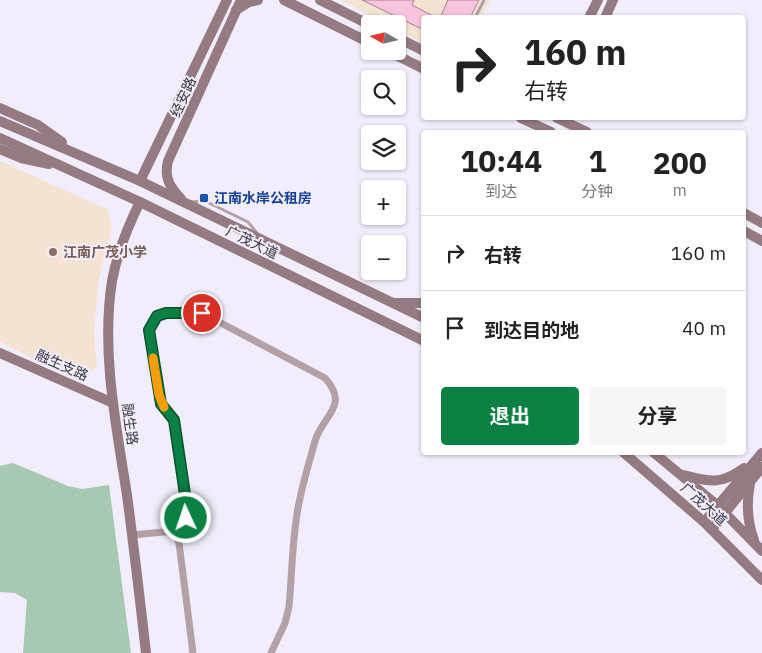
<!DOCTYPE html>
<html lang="zh">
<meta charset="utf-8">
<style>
:root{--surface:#fff;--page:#f6f6f6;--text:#222;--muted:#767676;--line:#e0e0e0;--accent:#0b8043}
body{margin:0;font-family:"IBM Plex Sans","Noto Sans SC",sans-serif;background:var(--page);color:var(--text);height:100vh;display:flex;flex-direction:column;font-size:19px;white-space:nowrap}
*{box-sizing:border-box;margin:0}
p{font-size:16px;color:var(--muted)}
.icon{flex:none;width:28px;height:28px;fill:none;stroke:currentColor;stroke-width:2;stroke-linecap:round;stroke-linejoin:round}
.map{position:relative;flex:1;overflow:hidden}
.side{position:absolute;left:421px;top:130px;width:325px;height:325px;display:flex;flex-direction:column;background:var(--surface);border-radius:5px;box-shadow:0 1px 4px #0004}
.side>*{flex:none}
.top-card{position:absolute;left:421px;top:15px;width:325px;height:105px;border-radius:5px;box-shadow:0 1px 4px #0004;background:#fff;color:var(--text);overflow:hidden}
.needle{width:32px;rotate:278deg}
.controls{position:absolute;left:361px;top:15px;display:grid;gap:10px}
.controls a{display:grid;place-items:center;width:45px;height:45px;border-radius:5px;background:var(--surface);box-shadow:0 1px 4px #0004;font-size:25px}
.pin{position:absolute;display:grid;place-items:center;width:42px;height:42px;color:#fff;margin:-21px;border:2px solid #fff;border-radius:50%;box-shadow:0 1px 5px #0007}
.me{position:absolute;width:55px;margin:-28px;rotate:357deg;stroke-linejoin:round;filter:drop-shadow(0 0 4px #0008)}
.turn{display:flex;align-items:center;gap:18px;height:105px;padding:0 20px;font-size:22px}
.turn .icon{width:65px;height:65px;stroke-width:2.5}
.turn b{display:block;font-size:35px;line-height:42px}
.eta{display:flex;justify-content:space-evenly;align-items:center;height:85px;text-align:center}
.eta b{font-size:30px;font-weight:700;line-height:35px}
.button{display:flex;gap:10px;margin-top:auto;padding:10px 20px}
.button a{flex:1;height:58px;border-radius:5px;background:var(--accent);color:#fff;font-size:20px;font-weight:700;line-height:58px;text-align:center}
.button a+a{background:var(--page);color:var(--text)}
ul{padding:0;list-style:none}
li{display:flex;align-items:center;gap:15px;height:75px;padding:0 20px;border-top:1px solid var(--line)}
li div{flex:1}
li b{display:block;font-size:19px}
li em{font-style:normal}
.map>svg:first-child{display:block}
</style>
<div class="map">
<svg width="762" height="653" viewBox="0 0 762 653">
<rect width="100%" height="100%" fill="#f1edfc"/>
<g fill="#f4e3d1">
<polygon points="341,0 490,0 481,17 424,18 424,44 398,30 398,24 386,24"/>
<polygon points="0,161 107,209 112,227 99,278 94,333 97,367 76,380 0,342"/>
</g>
<polygon fill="#a8c9b1" points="13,463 68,486 82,489 109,485 131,653 23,653 27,600 15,593 0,592 0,466"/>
<g fill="#fac4df" stroke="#a48192">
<polygon points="362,0 414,0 412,5 437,18 424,18 424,30"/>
<polygon points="448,0 479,0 470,18 440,18"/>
</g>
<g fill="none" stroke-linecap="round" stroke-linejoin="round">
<g stroke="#b3a1a5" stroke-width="3">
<polyline points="475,18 484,0"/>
<polyline points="189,202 205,201 248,222 257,233"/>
</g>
<g stroke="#b3a1a5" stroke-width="7">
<polyline points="174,531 179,543 193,653"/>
<path d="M 132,535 L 174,531 L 181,526 L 186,518 L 185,501 L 174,420 L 161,404 L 149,331 L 157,316 L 166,313 L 202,313 L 325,378 C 350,406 323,415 315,441 C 309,463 302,486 298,508 C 292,540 292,575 289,607 L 285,623 L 271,653"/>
</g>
<g stroke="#957b81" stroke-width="10">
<polyline points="284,0 370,43"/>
<polyline points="320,0 370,25"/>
<polyline points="236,10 249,2 258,0"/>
<polyline points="589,18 598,0"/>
<polyline points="605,18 613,0"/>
<polyline points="398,38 424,51"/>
<polyline points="388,51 424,69"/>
<polyline points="0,108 38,125 62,142"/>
<polyline points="521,118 551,132"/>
<polyline points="557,118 587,132"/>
<polyline points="0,121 140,181 424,318"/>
<polyline points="0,138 140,202 424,341"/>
<polyline points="0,149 21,158 49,164"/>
<polyline points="140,181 227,0"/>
<path d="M 181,199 C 169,186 164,177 168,161 L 241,0"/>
<path d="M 140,202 C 128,226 117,254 112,281 C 101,351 116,425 127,495 C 134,548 140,600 146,653"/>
<polyline points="744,213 762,223"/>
<polyline points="744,231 762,241"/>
<polyline points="395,303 424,303"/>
<polyline points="0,353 113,403"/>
<polyline points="623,452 704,522 762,580"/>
<polyline points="653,452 717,505 762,551"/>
<path d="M 683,475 C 710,482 721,485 744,468"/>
<path d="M 750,484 C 746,504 747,521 754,540"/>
<polyline points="704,522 762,453"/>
<polyline points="712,529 762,467"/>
</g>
</g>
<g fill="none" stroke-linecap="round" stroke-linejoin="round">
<defs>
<polyline id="route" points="186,518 186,501 174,420 161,404 149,330 157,316 166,313 202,313"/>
</defs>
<use href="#route" stroke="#07532c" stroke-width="12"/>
<use href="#route" stroke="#0b8043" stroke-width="9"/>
<polyline stroke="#f59e0b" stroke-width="9" points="153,358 159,395 164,407"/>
</g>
<rect fill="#1a4fb4" stroke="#f1edfc" stroke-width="2" x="199" y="193" width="10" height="10" rx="2.5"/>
<circle fill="#8d6e63" stroke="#f1edfc" stroke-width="2" cx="53" cy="252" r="5"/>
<g text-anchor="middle" stroke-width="4" stroke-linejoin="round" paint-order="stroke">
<g font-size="14" fill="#373341" stroke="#f1edfc">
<text transform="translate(183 97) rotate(-66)" y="5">经安路</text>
<text transform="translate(252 242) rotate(26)" y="5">广茂大道</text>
<text transform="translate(62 365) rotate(24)" y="5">融生支路</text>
<text transform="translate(130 424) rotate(82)" y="5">融生路</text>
<text transform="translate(704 504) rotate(42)" y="5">广茂大道</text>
</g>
<g font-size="14" font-weight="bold" fill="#164399" stroke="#f1edfc" text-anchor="start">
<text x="214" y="203">江南水岸公租房</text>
</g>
<g font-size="14" font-weight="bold" fill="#785e54" stroke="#f1edfc" text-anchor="start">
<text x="63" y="257">江南广茂小学</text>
</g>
</g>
</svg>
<div class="controls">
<a><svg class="needle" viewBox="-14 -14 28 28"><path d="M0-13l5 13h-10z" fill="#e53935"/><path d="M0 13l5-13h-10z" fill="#767676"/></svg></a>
<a><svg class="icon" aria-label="search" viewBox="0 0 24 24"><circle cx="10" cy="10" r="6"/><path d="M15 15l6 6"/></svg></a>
<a><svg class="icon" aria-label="layers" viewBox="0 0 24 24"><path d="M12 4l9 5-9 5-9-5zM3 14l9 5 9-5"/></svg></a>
<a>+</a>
<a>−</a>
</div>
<div class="pin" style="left:202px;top:313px;background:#d93025"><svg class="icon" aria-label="arrive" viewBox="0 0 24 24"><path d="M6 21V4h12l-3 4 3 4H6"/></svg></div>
<svg class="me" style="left:186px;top:518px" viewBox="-20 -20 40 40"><circle r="17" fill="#0b8043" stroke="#fff" stroke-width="3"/><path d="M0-11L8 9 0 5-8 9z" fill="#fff"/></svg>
<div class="top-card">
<div class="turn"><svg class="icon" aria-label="right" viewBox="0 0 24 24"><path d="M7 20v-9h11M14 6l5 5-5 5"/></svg><div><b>160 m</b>右转</div></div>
</div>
<section class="side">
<div class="eta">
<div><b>10:44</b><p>到达</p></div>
<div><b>1</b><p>分钟</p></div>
<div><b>200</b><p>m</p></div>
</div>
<ul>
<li><svg class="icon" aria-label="right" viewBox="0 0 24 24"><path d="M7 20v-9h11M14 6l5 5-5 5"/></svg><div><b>右转</b></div><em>160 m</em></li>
<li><svg class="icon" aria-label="arrive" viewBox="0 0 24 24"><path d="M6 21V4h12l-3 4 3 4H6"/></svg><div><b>到达目的地</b></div><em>40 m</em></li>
</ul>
<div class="button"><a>退出</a><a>分享</a></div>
</section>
</div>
